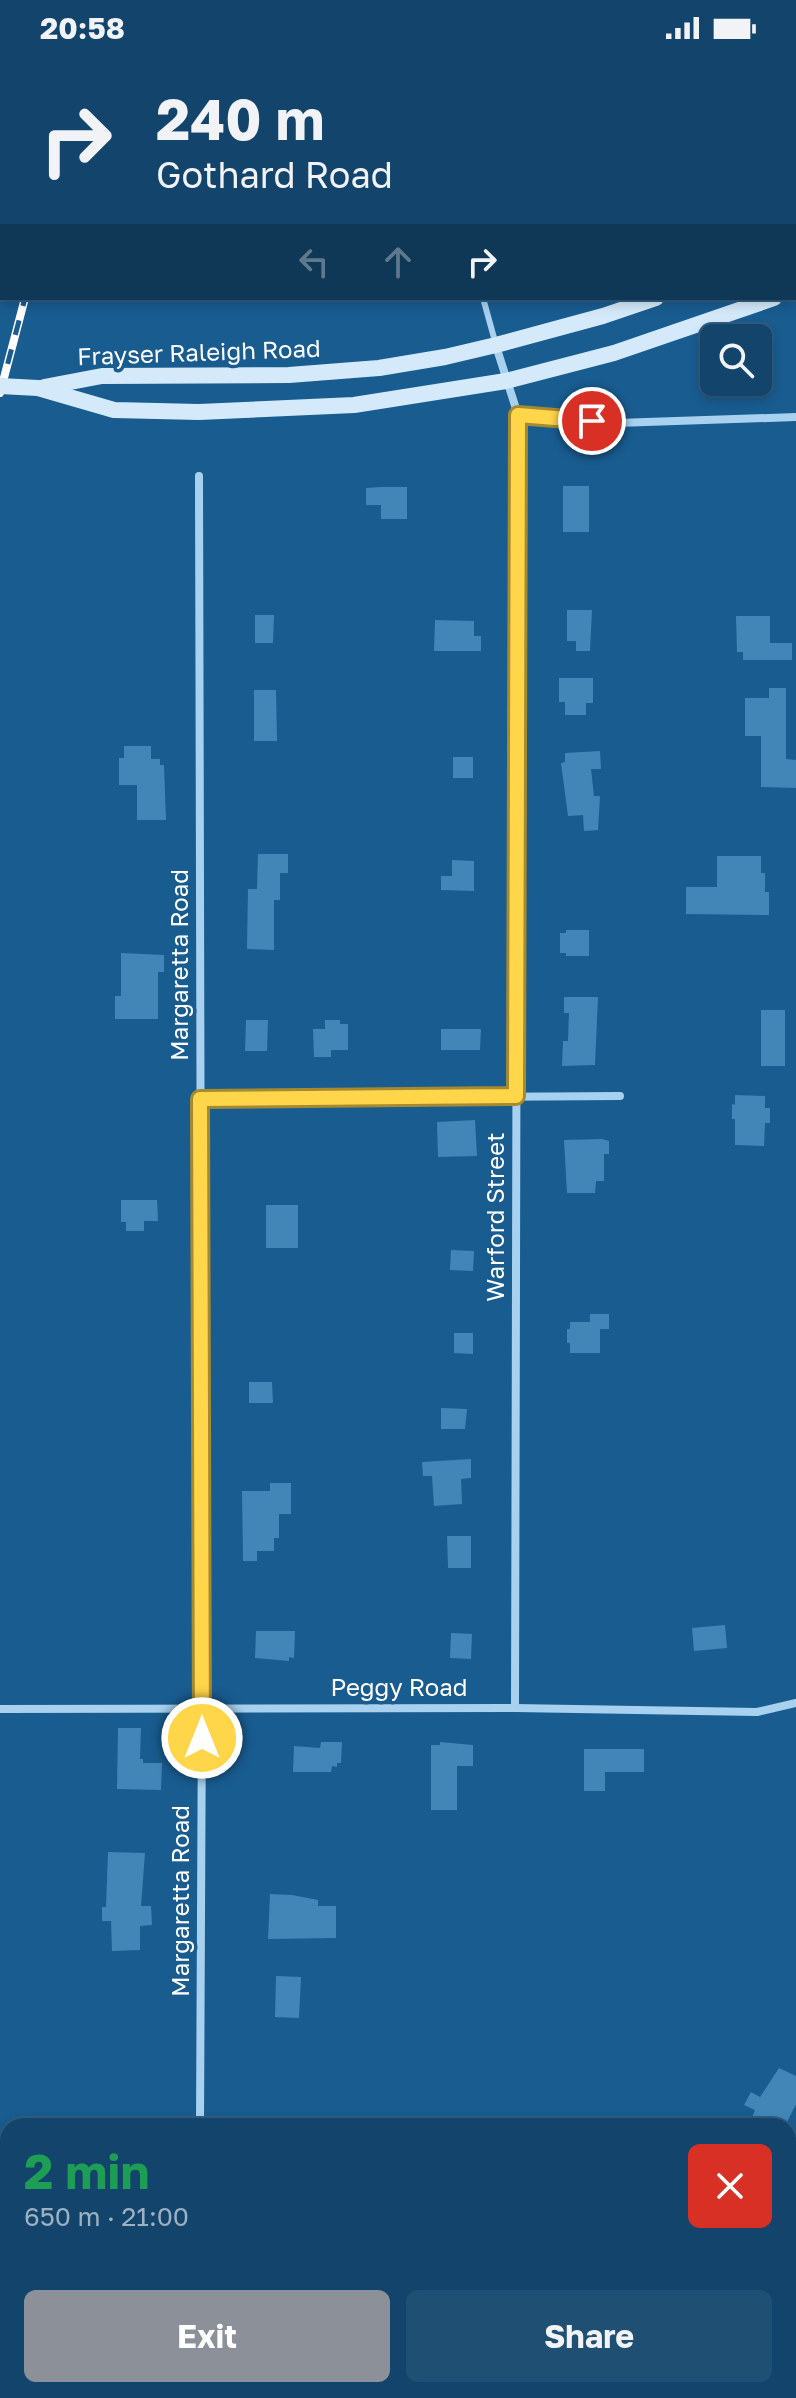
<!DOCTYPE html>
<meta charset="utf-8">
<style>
:root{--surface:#13456c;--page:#204f74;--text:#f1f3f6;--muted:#9db1c2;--line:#325d7f;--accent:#8c9099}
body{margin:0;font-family:"Golos Text",sans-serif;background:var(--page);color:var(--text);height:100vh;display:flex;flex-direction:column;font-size:30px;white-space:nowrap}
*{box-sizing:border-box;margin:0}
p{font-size:26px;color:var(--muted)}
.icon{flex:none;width:44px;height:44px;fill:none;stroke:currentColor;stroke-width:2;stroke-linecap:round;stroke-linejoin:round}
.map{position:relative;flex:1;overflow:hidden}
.side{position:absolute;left:0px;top:2062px;width:796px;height:280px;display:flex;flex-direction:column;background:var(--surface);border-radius:24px 24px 0 0;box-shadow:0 4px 12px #0003,0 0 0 2px var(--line)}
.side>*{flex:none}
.hud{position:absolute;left:0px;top:0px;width:796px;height:244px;box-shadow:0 4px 12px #0003,0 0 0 2px var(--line);background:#13456c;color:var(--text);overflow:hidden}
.buttons{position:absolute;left:700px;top:268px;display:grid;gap:16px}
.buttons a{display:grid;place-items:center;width:72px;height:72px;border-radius:12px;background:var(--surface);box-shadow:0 4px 12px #0003,0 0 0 2px var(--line);font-size:40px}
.pin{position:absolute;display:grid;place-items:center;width:68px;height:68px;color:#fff;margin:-34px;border:4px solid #fff;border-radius:50%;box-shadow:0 2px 8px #0007}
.me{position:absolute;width:88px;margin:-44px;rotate:0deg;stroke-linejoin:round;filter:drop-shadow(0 0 6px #0008)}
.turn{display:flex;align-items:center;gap:28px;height:168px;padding:0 24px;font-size:36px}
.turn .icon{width:104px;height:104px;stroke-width:2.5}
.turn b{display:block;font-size:56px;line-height:68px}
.lanes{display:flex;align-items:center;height:76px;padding:0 24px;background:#0003;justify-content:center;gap:40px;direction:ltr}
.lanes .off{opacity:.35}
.round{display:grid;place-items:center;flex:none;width:84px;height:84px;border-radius:12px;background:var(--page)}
.summary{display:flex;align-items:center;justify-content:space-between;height:136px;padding:0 24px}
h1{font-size:48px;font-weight:700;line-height:60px;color:#1e9e55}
.button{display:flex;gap:16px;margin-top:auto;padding:16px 24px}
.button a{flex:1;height:92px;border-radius:12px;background:var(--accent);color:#fff;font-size:32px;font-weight:700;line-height:92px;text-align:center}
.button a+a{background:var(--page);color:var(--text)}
.status{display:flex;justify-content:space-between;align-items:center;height:56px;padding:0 40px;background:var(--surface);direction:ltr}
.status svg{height:22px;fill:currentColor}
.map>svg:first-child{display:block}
</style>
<div class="status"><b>20:58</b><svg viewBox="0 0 49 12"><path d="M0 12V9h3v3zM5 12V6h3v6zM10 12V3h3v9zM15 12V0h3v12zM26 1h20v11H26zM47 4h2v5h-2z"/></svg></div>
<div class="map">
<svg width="796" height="2342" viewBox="0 0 796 2342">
<rect width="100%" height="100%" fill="#195c90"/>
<g fill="#4286b8">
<rect x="563" y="430" width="26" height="46"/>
<polygon points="381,431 407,431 407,463 381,463 381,449 366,449 366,432"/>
<polygon points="567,554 592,554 590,595 576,595 576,585 567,585"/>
<polygon points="255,559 274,559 273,587 255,587"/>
<polygon points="736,560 770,560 770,587 792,587 792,604 743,604 743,596 737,596"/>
<polygon points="435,564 474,565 474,580 481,580 481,595 434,595"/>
<polygon points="559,622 593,622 593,647 586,647 586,659 565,659 565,646 559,646"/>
<polygon points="769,632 786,632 786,703 796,704 796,732 761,731 761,680 745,680 745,642 769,642"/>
<polygon points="254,634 276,634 277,685 254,685"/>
<polygon points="124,690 151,690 151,703 160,703 160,709 164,709 166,764 137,764 137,729 119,729 119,702 124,702"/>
<polygon points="600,695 601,713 591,713 594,740 600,740 598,774 584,775 583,759 568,760 561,707 565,706 565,697"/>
<rect x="453" y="701" width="20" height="21"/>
<polygon points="258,798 288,798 288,817 280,817 280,844 274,844 274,894 247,893 248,833 257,833"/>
<polygon points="717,800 761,800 761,817 765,817 765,836 769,836 769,859 686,858 686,831 717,831"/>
<polygon points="452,804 474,805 474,835 441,834 441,820 452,820"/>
<polygon points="566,874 589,874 589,900 566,900 566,897 560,897 560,877 566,877"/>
<polygon points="121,897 164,899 164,916 158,916 158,963 115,963 115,940 121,940"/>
<polygon points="564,941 598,941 595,1009 562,1010 563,985 568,985 569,957 564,957"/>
<rect x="761" y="954" width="24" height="56"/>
<polygon points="246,964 268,964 267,995 245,995"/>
<polygon points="325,964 340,964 340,968 348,968 348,994 331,994 331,1001 314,1001 313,973 325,973"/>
<polygon points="441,973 481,973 480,994 441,994"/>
<polygon points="735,1039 765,1040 765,1052 770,1052 770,1067 765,1067 764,1090 735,1089 735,1063 732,1063 732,1048 735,1049"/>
<polygon points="475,1064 477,1100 438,1101 437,1066"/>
<polygon points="602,1083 609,1085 609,1098 604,1098 604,1125 596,1125 595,1137 567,1137 564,1084"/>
<polygon points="121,1144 157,1144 158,1165 144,1165 144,1175 126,1175 126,1166 121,1166"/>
<rect x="266" y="1149" width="32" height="43"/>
<polygon points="451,1194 474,1195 473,1215 450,1214"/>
<polygon points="590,1258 609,1258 609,1273 600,1273 600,1297 570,1297 570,1287 567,1287 567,1273 570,1273 570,1266 590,1266"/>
<polygon points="454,1277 473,1277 473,1298 454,1297"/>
<polygon points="249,1326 272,1326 273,1347 249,1347"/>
<polygon points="441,1352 467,1353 465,1373 441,1373"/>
<polygon points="471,1403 471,1422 461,1423 462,1448 434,1450 432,1420 423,1420 422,1406"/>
<polygon points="270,1427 291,1427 291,1458 279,1458 279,1482 274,1482 274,1495 257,1495 257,1505 243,1505 242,1435 270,1435"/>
<polygon points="447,1480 471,1480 471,1512 448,1512"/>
<polygon points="725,1569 727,1592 694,1595 692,1572"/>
<polygon points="256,1575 295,1575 294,1602 289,1601 289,1605 255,1602"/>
<polygon points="451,1577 472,1578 471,1603 450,1602"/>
<polygon points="118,1672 141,1672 140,1703 143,1703 143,1707 162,1707 161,1734 117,1733"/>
<polygon points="321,1686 342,1686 341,1707 337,1707 337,1711 332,1710 331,1716 293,1716 294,1690 320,1692"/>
<polygon points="440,1686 473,1689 473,1710 457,1710 457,1754 431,1754 431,1689 440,1689"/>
<polygon points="584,1693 644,1693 644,1716 605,1716 605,1735 584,1735"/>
<polygon points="108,1796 145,1797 141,1850 151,1850 152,1869 140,1870 140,1894 112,1895 111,1865 102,1865 102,1851 106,1851"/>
<polygon points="270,1838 292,1839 318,1844 318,1850 336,1850 336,1882 268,1883"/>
<polygon points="276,1920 301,1921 299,1962 275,1961"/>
<polygon points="779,2012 796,2020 796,2048 785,2070 768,2070 752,2062 755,2054 744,2049 751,2036 760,2041"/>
</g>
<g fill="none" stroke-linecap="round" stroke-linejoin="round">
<g stroke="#a7d1ef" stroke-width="6">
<polyline points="375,0 376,2"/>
<polyline points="483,242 496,289"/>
</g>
<g stroke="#a7d1ef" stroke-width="8">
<polyline points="496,290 518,359 515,1652"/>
<polyline points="518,359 617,367 796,361"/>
<polyline points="199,420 202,1652 200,2070"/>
<polyline points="200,1043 620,1040"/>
<polyline points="0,1653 515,1652 757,1656 796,1647"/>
<polyline points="530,2342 532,2334"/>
</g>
<g stroke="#d4eafa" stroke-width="16">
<polyline points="794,195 796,194"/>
<polyline points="794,235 796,235"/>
<polyline points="44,331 102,320 289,319 379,312 445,301 496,289 603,260 656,242"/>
<polyline points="38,332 114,354 199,356 354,349 506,325 614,297 774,242"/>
</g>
<defs>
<g id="rail">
<polyline points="89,2 90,0"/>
<polyline points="0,337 25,242"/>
</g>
</defs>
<use href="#rail" stroke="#fff" stroke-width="8"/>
<use href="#rail" stroke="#195c90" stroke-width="5" stroke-dasharray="15" stroke-linecap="butt"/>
<polyline stroke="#d4eafa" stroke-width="16" points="0,330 38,332"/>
</g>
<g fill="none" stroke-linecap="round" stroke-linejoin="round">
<defs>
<polyline id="route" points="202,1682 200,1043 516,1040 518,359 592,365"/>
</defs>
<use href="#route" stroke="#a68a30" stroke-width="20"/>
<use href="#route" stroke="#ffd54a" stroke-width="14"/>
</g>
<g text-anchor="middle" stroke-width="7" stroke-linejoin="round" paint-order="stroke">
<g font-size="24" fill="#fff" stroke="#195c90">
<text transform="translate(199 297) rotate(-2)" y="8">Frayser Raleigh Road</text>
<text transform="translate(180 909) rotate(-90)" y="8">Margaretta Road</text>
<text transform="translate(496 1161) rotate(-90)" y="8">Warford Street</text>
<text x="399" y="1640">Peggy Road</text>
<text transform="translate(181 1845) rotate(-90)" y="8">Margaretta Road</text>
</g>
</g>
</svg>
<div class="buttons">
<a><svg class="icon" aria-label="search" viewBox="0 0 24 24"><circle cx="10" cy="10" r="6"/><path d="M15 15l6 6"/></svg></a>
</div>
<div class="pin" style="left:592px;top:365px;background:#d93025"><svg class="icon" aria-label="arrive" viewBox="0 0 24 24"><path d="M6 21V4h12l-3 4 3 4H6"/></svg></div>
<svg class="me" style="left:202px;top:1682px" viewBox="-20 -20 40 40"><circle r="17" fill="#ffd54a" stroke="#fff" stroke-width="3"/><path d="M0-11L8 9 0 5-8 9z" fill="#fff"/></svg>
<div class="hud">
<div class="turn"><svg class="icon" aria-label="right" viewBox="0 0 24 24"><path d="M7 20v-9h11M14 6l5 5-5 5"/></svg><div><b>240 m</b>Gothard Road</div></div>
<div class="lanes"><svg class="icon off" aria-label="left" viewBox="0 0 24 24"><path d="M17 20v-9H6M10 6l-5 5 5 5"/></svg><svg class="icon off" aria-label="ahead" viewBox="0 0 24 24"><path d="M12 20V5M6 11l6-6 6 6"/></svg><svg class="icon" aria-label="right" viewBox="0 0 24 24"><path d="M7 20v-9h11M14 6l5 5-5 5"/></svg></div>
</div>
<section class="side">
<div class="summary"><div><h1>2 min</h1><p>650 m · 21:00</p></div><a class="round" style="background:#d93025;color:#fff"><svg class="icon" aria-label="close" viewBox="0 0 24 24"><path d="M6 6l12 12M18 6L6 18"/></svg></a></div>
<div class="button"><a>Exit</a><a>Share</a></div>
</section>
</div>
